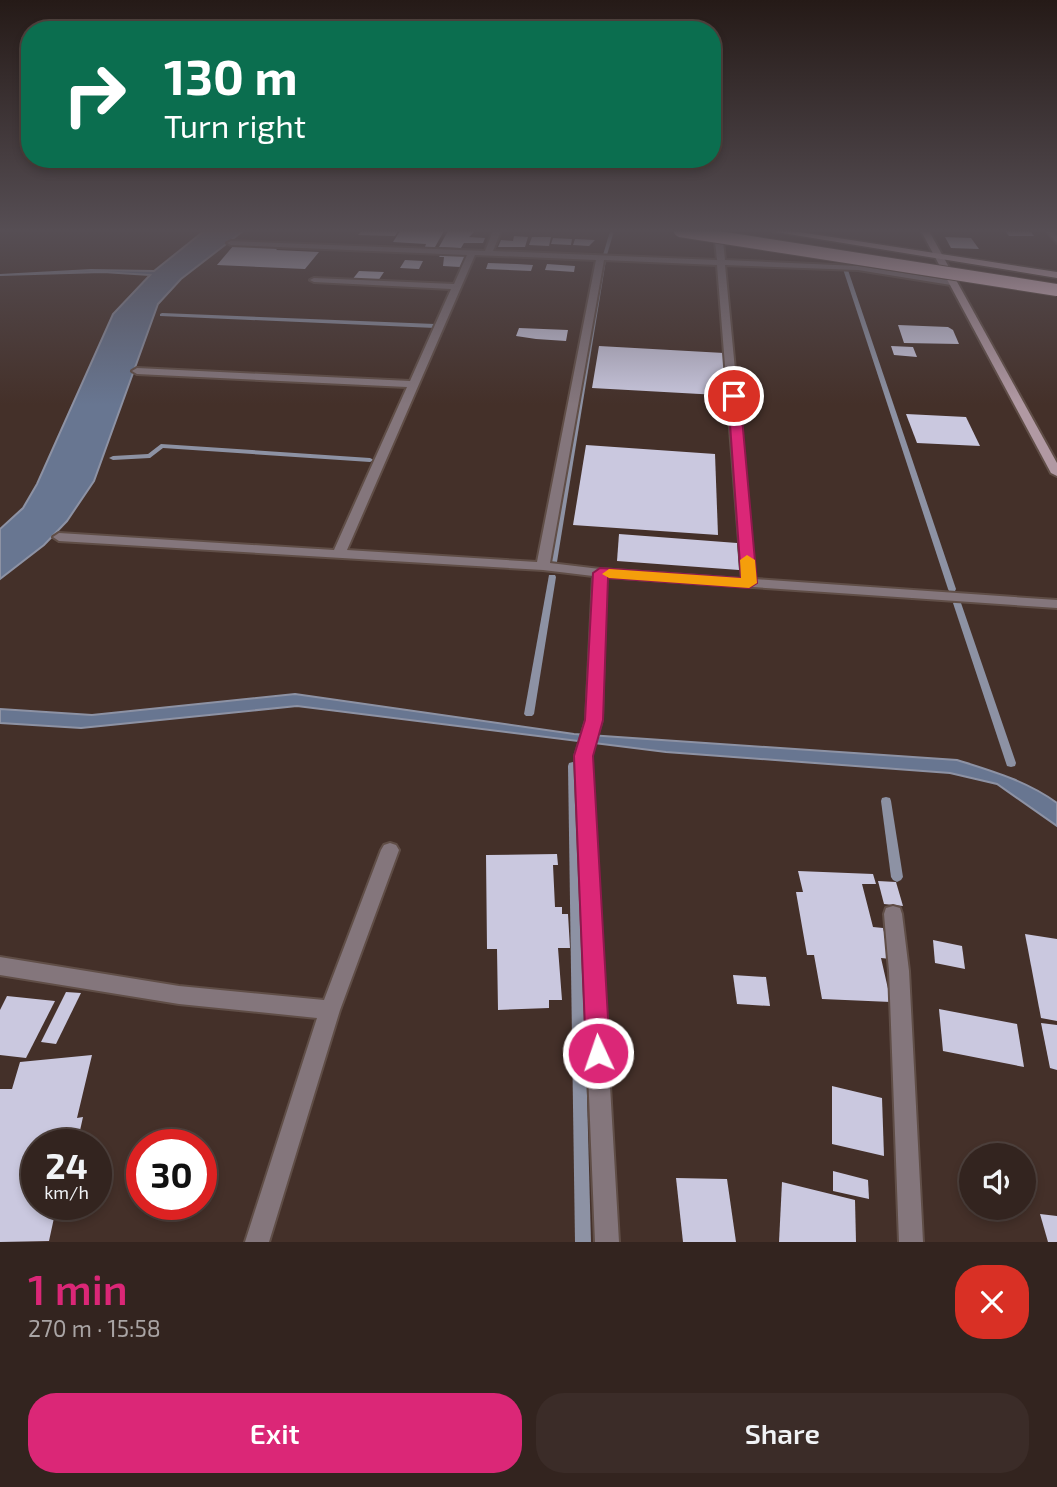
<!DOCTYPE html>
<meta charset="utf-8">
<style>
:root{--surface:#33241f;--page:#3b2c28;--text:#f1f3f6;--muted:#a9a4a4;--line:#4e413d;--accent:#db2777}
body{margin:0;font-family:"Exo 2",sans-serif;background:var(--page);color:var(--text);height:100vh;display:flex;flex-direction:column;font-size:26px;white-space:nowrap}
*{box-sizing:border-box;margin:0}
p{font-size:23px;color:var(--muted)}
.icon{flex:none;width:38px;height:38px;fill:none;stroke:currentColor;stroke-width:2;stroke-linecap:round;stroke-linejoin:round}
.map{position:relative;height:1242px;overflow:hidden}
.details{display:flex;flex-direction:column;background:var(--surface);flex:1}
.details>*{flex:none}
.hud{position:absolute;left:21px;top:21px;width:700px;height:147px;border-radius:28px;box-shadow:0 4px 10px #0003,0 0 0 2px var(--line);background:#0b6e4f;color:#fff;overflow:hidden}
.controls{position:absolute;left:959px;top:1143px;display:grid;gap:14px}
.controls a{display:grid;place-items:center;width:77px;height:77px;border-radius:50%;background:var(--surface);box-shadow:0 4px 10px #0003,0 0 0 2px var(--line);font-size:35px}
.speed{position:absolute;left:21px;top:1129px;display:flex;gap:14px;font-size:35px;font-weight:700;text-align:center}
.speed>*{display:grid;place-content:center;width:91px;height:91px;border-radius:50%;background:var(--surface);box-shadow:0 4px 10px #0003,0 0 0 2px var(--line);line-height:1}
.speed small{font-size:18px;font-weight:400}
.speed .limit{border:10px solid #d22;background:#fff;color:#111}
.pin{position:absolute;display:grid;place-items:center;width:60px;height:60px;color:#fff;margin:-30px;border:4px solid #fff;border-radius:50%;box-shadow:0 2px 7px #0007}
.me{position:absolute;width:77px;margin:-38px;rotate:357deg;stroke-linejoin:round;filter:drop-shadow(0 0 5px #0008)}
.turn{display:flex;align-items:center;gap:24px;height:147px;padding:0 28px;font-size:32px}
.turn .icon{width:91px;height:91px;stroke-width:2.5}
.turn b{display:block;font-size:49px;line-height:60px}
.round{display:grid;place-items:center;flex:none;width:74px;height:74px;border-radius:28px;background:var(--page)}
.summary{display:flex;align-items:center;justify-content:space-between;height:119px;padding:0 28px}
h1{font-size:42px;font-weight:600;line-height:52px;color:var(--accent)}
.cta{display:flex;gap:14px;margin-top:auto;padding:14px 28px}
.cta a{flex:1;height:80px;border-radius:28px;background:var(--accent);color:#fff;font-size:28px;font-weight:600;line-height:80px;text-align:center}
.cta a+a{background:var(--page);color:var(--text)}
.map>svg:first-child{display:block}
</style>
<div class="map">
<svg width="1057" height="1242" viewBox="0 0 1057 1242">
<rect width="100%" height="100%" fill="#443029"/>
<g fill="#687691" stroke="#8d92a4" stroke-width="2">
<polygon points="204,231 243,231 181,279 158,304 94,481 67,521 44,545 0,579 0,529 23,508 37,484 113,314 150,275 103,272 0,275 91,270 154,271"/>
<path d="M 295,694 L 574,734 L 957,760 C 992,771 1027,781 1057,803 L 1057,826 L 997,784 L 950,773 L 666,752 L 297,706 L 81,728 L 0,723 L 0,709 L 92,715 Z"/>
</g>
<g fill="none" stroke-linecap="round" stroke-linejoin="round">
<g fill="#8d92a4" fill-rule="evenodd">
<polygon points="610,231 614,231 607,255 605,256 603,255"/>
<polygon points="604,259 606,260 557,562 553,564 549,562 602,260"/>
<polygon points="843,269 848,270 956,589 955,591 949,591 948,589"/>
<polygon points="162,313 435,324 438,326 435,328 160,316 160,314"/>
<polygon points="161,444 370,458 374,460 370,462 163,448 150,458 113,460 109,458 113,456 148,454"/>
<polygon points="549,575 555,575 556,577 534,714 532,716 526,716 524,714"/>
<polygon points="957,600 961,603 1016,763 1015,766 1011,767 1007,766 1006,763 953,603"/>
<polygon points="573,762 577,763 578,766 591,1242 575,1242 568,766 569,763"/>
<polygon points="886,797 890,798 891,801 903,877 901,880 897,882 893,880 891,877 881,801 882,798"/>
</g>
</g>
<g fill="#cac8df">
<polygon points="361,231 398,231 395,236 358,235"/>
<polygon points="400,231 444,231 435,247 425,247 426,244 393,242"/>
<polygon points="448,231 475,231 469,237 485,238 483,243 464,243 461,248 439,247"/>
<polygon points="1005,231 1030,231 1034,236 1009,236"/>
<polygon points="514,236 528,237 525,247 498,247 501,240 513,241"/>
<polygon points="532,237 551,237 549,246 529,245"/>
<polygon points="945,237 971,238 979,249 951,248"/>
<polygon points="553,238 572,239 571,245 551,244"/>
<polygon points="575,239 595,240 589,246 573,245"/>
<polygon points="234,245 279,247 276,250 319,252 305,269 217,265"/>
<polygon points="442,253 466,254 464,258 467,258 460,267 443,266 444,257 439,257"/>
<polygon points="405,260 423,261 419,269 400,268"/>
<polygon points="488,263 517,264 533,265 531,271 486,269"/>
<polygon points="547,264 575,266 574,272 545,270"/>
<polygon points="359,271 384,272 378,281 352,280"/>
<polygon points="898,325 948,327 953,330 959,344 904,343"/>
<polygon points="519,328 568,330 566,341 536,339 516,336"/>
<polygon points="599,346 724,353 726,387 717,387 718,395 592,388"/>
<polygon points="891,346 913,347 917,357 894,355"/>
<polygon points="906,414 966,417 980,446 917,443"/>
<polygon points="586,445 715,454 718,535 573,525"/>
<polygon points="619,534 737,543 739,570 617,561"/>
<polygon points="557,854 558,865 553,865 555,907 562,907 562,914 568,914 570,948 558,948 562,1000 549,1000 549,1008 498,1010 497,949 487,949 486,855"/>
<polygon points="798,871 873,874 876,884 862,884 873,927 883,928 891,959 881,958 891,1002 822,999 814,955 807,955 796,892 803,892"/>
<polygon points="878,881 896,882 903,906 884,904"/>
<polygon points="1025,934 1057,939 1057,1021 1041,1018"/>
<polygon points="933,940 962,946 965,969 935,963"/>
<polygon points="733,975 766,977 770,1006 737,1004"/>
<polygon points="66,992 81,993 56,1044 41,1042"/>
<polygon points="7,996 55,1001 26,1058 0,1055 0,1010"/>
<polygon points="939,1009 1017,1024 1024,1067 943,1051"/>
<polygon points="1041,1023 1057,1025 1057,1070 1050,1068"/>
<polygon points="92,1055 77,1118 83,1117 77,1144 37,1144 37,1204 57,1204 49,1241 0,1242 0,1089 12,1089 20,1062"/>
<polygon points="832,1086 882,1098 884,1156 832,1144"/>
<polygon points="833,1171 868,1180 869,1199 833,1191"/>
<polygon points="676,1178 727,1179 736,1242 683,1242"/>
<polygon points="782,1182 855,1200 856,1242 779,1242"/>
<polygon points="1040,1214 1057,1216 1057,1242 1048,1242"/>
</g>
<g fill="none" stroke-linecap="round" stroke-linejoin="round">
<defs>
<g id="minor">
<path d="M 493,231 L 501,231 L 493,251 L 717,260 L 714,231 L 722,231 L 725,260 L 858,266 L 954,281 L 954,285 L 951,285 L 858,270 L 725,265 L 755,579 L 1057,600 L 1057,608 L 606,577 L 602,720 L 591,756 L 619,1242 L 595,1242 L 575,756 L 586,720 L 593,576 L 543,570 L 59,541 L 53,537 L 59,533 L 334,550 L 407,387 L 137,374 L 132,371 L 137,368 L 410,381 L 451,289 L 314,282 L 310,280 L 314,278 L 454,284 L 467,255 L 231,245 L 227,243 L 231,241 L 485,251 ZM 475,255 L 596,260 L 537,562 L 347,550 ZM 604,260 L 717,265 L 742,579 L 600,569 L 550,563 Z"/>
<polygon points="1046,231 1054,231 1057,236 1057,243"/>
<polygon points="390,843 396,845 399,850 340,1010 269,1242 245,1242 317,1018 179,1004 0,975 0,957 179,986 324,1000 381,850 384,845"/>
<polygon points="893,906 900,908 902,914 909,971 923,1242 899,1242 889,971 884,914 886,908"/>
</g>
<polygon id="secondary" points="921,231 929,231 1057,463 1057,476 1051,473"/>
<polygon id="primary" points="770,231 793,231 1057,272 1057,278"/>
</defs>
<use href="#minor" stroke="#604e47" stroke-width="4"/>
<use href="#secondary" stroke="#604e47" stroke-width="4"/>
<use href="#primary" stroke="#604e47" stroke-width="3"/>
<use href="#minor" fill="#84767c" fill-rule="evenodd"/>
<use href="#secondary" fill="#b199a3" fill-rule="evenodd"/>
<use href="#primary" fill="#d3b5c2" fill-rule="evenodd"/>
<defs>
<polyline id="motorway-bridge" points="680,231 1057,290"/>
</defs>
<use href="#motorway-bridge" stroke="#604e47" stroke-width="14" stroke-linecap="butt"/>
<use href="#motorway-bridge" stroke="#f2cddd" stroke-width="12"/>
</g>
<linearGradient id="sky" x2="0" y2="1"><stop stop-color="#251a17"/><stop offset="0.57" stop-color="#564e54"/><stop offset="1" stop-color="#564e54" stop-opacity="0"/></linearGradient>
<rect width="1057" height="405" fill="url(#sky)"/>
<polygon fill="#db2777" stroke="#8e194d" stroke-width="2" points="734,393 740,396 757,583 749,588 608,578 603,720 593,756 610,1053 606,1061 598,1065 589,1061 586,1053 574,756 585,720 593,573 600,568 741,578 728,396"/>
<polygon fill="#f59e0b" points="747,555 755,560 757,583 749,588 609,578 602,574 609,569 741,578 740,560"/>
</svg>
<div class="controls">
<a><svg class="icon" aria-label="sound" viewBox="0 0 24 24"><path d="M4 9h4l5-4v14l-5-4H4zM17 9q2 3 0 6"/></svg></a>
</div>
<div class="speed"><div>24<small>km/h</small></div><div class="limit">30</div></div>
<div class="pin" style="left:734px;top:396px;background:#d93025"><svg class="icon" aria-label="arrive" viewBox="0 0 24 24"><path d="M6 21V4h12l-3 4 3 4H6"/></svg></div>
<svg class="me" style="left:598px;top:1053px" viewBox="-20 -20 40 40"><circle r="17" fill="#db2777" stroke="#fff" stroke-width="3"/><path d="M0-11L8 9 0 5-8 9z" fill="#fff"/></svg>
<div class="hud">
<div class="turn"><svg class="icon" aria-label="right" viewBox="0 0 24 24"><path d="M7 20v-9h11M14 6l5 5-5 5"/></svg><div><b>130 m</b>Turn right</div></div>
</div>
</div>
<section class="details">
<div class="summary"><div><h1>1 min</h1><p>270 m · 15:58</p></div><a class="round" style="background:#d93025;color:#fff"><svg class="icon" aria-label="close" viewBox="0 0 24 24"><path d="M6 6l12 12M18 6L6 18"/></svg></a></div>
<div class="cta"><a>Exit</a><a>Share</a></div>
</section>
